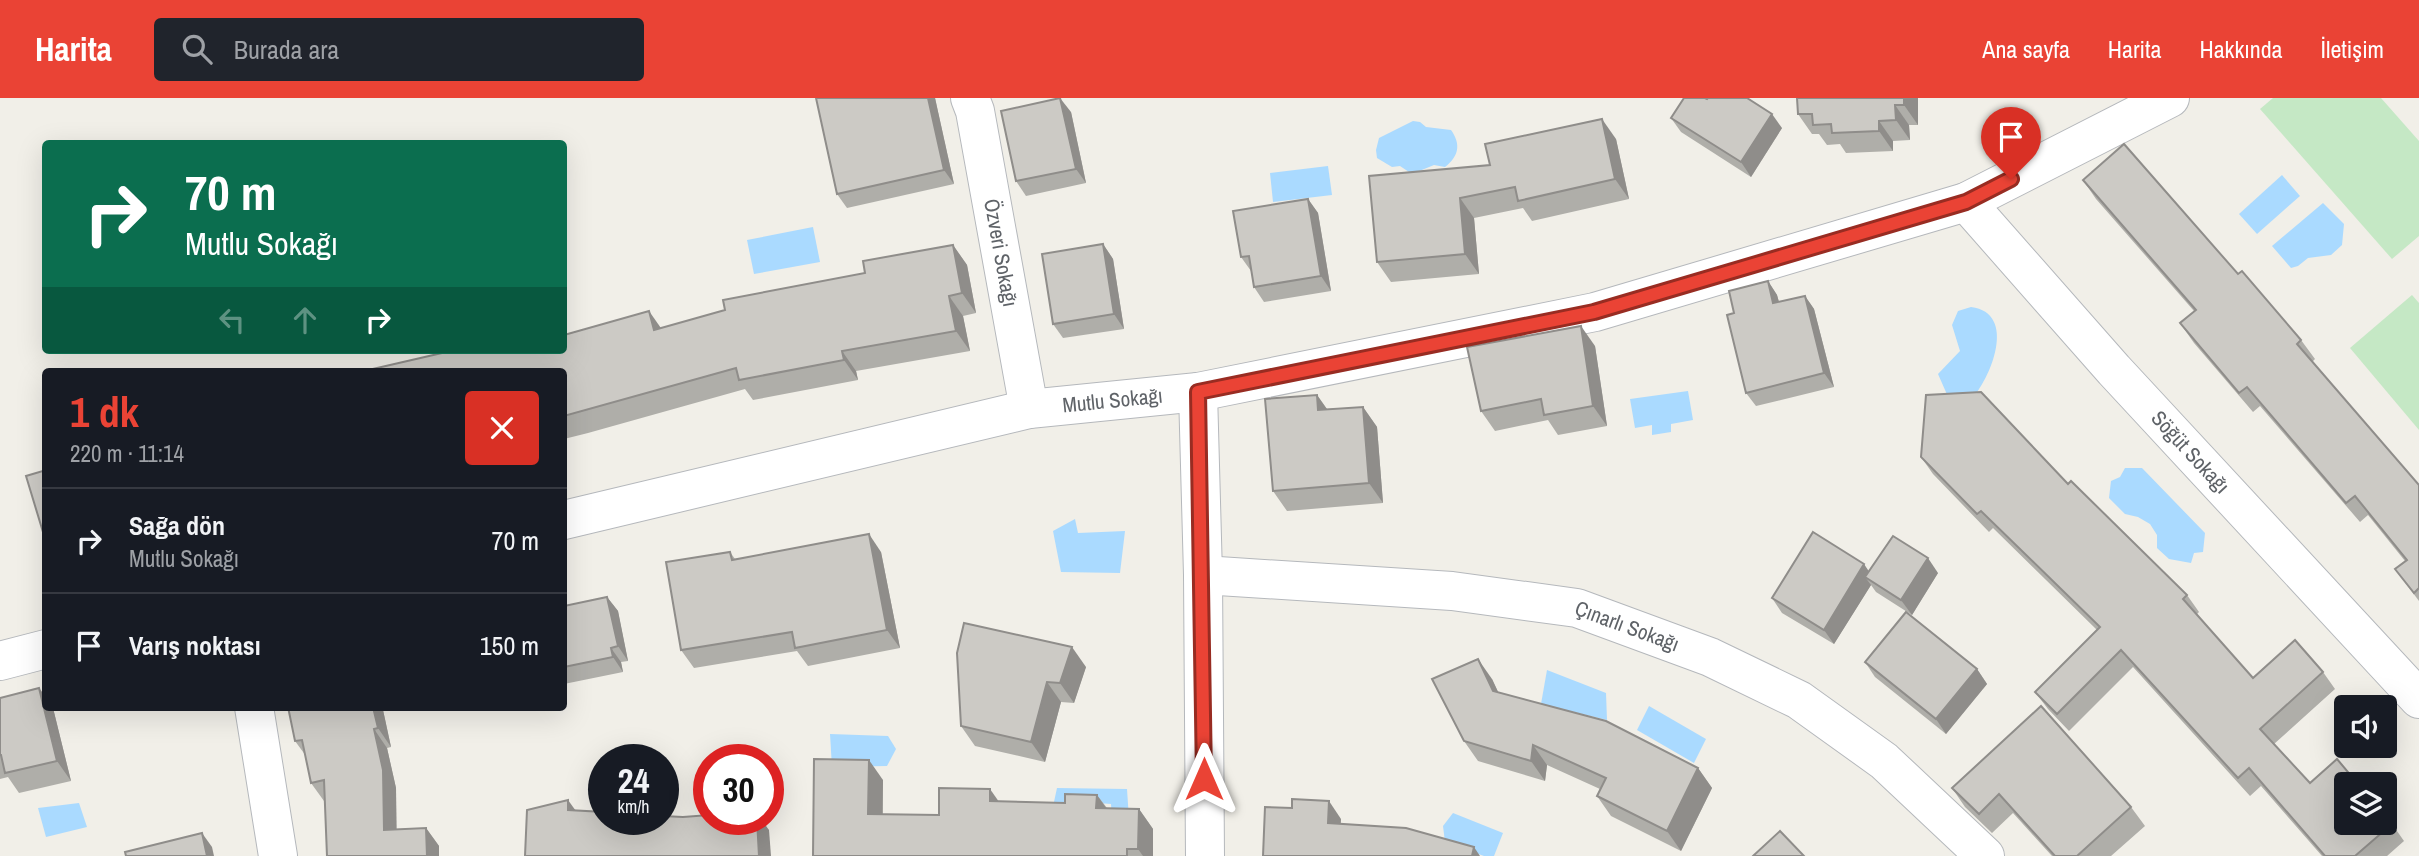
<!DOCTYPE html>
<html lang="tr">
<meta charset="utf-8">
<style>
:root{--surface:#171b24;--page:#20242c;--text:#f1f3f6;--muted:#9ea1a6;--line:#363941;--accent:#ea4335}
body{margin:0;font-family:"Archivo Narrow",sans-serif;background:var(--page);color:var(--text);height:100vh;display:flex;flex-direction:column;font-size:26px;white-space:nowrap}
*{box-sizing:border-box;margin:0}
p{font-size:23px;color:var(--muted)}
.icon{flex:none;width:38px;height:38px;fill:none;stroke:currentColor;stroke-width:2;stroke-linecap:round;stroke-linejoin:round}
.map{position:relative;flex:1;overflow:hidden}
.panel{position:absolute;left:42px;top:270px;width:525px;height:343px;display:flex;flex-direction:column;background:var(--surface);border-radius:7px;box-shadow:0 7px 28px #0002}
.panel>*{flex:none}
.top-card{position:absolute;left:42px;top:42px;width:525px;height:214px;border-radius:7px;box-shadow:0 7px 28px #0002;background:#0b6e4f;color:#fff;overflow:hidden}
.controls{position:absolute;left:2334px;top:597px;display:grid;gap:14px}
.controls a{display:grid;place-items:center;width:63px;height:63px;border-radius:7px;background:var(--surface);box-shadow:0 7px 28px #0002;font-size:35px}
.speed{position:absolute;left:588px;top:646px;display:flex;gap:14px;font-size:35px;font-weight:700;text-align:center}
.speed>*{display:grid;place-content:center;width:91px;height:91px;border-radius:50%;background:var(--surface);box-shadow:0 7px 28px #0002;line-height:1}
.speed small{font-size:18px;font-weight:400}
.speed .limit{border:10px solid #d22;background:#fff;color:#111}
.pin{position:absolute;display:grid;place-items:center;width:60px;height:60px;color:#fff;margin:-72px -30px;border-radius:50% 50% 50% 0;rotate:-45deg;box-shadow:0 0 7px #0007}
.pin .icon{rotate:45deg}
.me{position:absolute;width:77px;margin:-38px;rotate:0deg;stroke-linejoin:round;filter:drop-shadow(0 0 5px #0008)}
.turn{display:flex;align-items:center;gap:24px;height:147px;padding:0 28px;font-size:32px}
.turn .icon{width:91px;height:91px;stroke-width:2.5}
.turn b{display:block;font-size:49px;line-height:60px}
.lanes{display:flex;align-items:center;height:66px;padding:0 28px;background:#0003;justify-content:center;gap:35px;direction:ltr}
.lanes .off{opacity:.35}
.round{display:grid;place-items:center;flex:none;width:74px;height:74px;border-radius:7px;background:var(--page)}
.overview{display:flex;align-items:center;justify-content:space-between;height:119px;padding:0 28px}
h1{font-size:42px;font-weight:700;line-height:52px;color:var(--accent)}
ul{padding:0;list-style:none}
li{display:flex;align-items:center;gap:21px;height:105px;padding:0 28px;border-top:2px solid var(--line)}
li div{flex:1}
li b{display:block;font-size:26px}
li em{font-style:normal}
header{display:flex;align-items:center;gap:42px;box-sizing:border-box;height:98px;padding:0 35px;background:var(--accent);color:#fff}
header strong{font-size:33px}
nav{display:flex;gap:38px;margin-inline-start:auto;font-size:24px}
.search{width:490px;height:63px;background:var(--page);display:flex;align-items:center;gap:18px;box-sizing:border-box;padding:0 24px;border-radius:7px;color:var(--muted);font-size:26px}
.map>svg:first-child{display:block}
</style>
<header>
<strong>Harita</strong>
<div class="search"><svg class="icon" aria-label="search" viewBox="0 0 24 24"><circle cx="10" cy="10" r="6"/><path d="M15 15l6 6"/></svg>Burada ara</div>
<nav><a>Ana sayfa</a><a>Harita</a><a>Hakkında</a><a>İletişim</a></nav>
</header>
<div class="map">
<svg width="2419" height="758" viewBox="0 0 2419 758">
<rect width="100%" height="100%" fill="#f1efe8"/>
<g fill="#c5e8c5">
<polygon points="2273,0 2381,0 2419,43 2419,138 2392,161 2260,11"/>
<polygon points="2412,197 2419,205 2419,332 2350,250"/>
</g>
<g fill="#aadaff">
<path d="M 1413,23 L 1420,24 L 1426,29 L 1451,32 C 1461,46 1459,58 1445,69 L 1434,67 L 1412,76 L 1400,68 L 1392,69 L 1377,60 L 1376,52 L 1379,40 Z"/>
<polygon points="1328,68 1332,97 1273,104 1270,75"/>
<polygon points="2282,77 2300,98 2257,136 2239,116"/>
<polygon points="2323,105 2344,126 2342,147 2331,157 2308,160 2298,168 2291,170 2272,148"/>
<polygon points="813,129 820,164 754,176 747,142"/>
<path d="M 1971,209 C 2018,215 1991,281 1970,303 L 1949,301 L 1938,276 L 1960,253 L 1952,227 L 1958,213 Z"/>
<polygon points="1688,293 1693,322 1671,326 1671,334 1652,337 1652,327 1635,330 1630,301"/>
<polygon points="2125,370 2142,370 2205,435 2203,454 2194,455 2191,465 2169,461 2157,450 2157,437 2150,426 2138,419 2125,416 2109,400 2111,383 2120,379"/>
<polygon points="1075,421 1078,435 1125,433 1120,475 1061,474 1053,433"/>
<polygon points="1547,572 1606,595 1607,622 1541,606"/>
<polygon points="1649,608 1706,641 1694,665 1637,632"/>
<polygon points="830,636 888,638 896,651 887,668 832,669"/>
<polygon points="1057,690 1127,691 1129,721 1112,722 1111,706 1070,703 1052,713"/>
<polygon points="79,705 87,729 46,739 38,710"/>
<polygon points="1453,715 1503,735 1494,758 1484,758 1445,744 1443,728"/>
</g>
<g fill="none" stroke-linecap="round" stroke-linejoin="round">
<defs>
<g id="minor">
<path id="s1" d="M 970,0 L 975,13 L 1029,311"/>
<path id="s2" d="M 1966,104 L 2114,272 L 2419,601"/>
<polyline points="1198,294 1203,477 1205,758"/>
<path id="s3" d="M 564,422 L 1029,311 L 1198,294 L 1595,214 L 1966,104 L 2170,0"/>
<path id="s4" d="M 1203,477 L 1452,493 L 1577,510 L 1710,559 L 1799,602 L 1884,663 L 1985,758"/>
<polyline points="0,563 46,551"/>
<polyline points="254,609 278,758"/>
</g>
</defs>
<use href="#minor" stroke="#b5b8bc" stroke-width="40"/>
<use href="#minor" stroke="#fff" stroke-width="38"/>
</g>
<g fill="#afaea9">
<polygon points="935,0 954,86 847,110 837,96"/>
<polygon points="1797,0 1918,0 1918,27 1909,27 1910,42 1893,43 1893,53 1846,55 1840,46 1827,47 1819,36 1812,36 1798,16"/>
<polygon points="1071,14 1086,85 1026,98 1016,83"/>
<polygon points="1671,20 1782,30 1751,79 1681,34"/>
<polygon points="1616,41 1629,101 1532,123 1523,110 1474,120 1479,176 1391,184 1377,164 1490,67"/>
<polygon points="2083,82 2238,176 2301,242 2315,261 2312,264 2419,387 2419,503 2395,471 2405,463 2368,417 2360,424 2260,308 2253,314 2194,245 2180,225 2194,213 2096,101"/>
<polygon points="1308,101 1318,115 1331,193 1264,204 1254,189 1251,173 1241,159"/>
<polygon points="1103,146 1113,161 1124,231 1063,240 1053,226"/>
<polygon points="953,147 967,167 976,215 963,218 970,253 856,273 858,282 753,302 745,291 588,335 564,341 564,273 661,230 865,175"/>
<polygon points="1768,183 1777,197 1779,204 1805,198 1814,211 1834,289 1756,308 1746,295 1734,215"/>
<polygon points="1595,248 1607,328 1558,337 1548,322 1495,333 1481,313"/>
<polygon points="1317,297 1327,311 1363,309 1377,329 1383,405 1287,413 1273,393"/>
<polygon points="1921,359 2068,386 2187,497 2199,514 2196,517 2253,580 2323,574 2335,591 2274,646 2310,685 2392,726 2404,743 2387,758 2322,758 2261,688 2250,698 2133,569 2069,633 2048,611 2035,594 2097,532 1993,430 1989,434 1933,376"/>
<polygon points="730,454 735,461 881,454 900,550 808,568 797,553 694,570 681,552"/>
<polygon points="1869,473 1938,475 1912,517 1876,494 1871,487 1834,546 1782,515 1772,500"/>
<polygon points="607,499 618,513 628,563 621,564 623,574 564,586 564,508"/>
<polygon points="957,555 1086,569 1074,605 1061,604 1045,664 975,648 961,628"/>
<polygon points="1865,564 1977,571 1987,586 1946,636 1875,579"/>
<polygon points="1492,581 1498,594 1698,670 1712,690 1681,753 1611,718 1597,698 1600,691 1547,667 1545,683 1478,663 1464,643"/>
<polygon points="0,600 53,610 71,683 19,695 8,679 0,681"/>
<polygon points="288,609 395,609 383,612 391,649 387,650 396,690 396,731 426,730 439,748 439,758 327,758 325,703 324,703 311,685 306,658 295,643"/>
<polygon points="883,682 883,716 939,717 998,703 1065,705 1097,697 1107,710 1139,711 1153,731 1153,758 813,758"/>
<polygon points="1952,690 2131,709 2145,728 2111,758 2052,758 2013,715 1992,735 1965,709"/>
</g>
<g fill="#8f8d8a">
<polygon points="928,0 935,0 954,86 944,72"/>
<polygon points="1060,0 1071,14 1086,85 1076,71"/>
<polygon points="1904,0 1918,0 1918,27 1904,7"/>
<polygon points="1895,7 1909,27 1910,42 1896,22"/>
<polygon points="1772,16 1782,30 1751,79 1741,64"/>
<polygon points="1602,21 1616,41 1629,101 1615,81"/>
<polygon points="1879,23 1893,43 1893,53 1879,33"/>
<polygon points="1460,100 1474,120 1479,176 1465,156"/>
<polygon points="1308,101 1318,115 1331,193 1321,178"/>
<polygon points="1103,146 1113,161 1124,231 1114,216"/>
<polygon points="953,147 967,167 976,215 962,195"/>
<polygon points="1768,183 1777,197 1783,219 1773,205"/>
<polygon points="949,198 963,218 970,253 956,233"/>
<polygon points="1805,198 1814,211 1834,289 1824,275"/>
<polygon points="649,213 663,233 654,232"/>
<polygon points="1581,228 1595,248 1607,328 1593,308"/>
<polygon points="842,253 856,273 858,282 844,262"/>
<polygon points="1317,297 1331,317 1318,312"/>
<polygon points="1363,309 1377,329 1383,405 1369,385"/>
<polygon points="869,436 881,454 900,550 887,532"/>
<polygon points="1928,460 1938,475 1912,517 1901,502"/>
<polygon points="1864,466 1874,481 1865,479 1871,487 1834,546 1824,532"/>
<polygon points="607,499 618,513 628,563 618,548"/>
<polygon points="1072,549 1086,569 1074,605 1060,585"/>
<polygon points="611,550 621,564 623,574 613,559"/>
<polygon points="1478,561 1492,581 1507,613 1493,593"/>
<polygon points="1977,571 1987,586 1946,636 1936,621"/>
<polygon points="1047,584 1061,604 1045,664 1031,644"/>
<polygon points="39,590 46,599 46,609 52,609 53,610 71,683 57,663"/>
<polygon points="373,609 381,609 383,612 391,649 378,630"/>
<polygon points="374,631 387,650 396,690 397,751 384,732"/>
<polygon points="1533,647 1547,667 1545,683 1531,663"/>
<polygon points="869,662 883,682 882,736 868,716"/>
<polygon points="1698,670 1712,690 1681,753 1667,733"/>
<polygon points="990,691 1004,711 990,703"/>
<polygon points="1097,697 1111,717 1096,710"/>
<polygon points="568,702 581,720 568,712"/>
<polygon points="1329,703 1341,721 1340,743 1328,725"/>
<polygon points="1139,711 1153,731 1153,758 1143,758 1138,751"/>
<polygon points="757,721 761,721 769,732 771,758 759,758"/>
<polygon points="426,730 439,748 439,758 427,758"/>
<polygon points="202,735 212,749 214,758 207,758"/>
<polygon points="1474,749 1480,758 1472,758"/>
</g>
<g fill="#cccac5" stroke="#8f8d8a" stroke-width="2">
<polygon points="816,0 928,0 944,72 837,96"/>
<polygon points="1060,0 1076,71 1016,83 1001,13"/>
<polygon points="1684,0 1705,0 1707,1 1708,0 1747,0 1772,16 1741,64 1671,20"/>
<polygon points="1797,0 1904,0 1904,7 1895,7 1896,22 1879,23 1879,33 1832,35 1831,26 1813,27 1812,16 1798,16"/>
<polygon points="1602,21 1615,81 1518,103 1515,89 1460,100 1465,156 1377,164 1369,78 1490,67 1485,46"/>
<polygon points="2124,46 2238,176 2242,173 2301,242 2297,246 2419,387 2419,490 2414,495 2395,471 2407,462 2355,398 2346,405 2247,289 2239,295 2180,225 2196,212 2083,82"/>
<polygon points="1308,101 1321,178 1254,189 1249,158 1241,159 1233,113"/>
<polygon points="1103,146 1114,216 1053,226 1042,156"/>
<polygon points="953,147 962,195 949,198 956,233 842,253 844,262 739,282 736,270 564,318 564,273 364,273 455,252 564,252 564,237 649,213 654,232 725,212 723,202 865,175 863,163"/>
<polygon points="1768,183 1773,205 1805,198 1824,275 1746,295 1727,217 1734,215 1729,193"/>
<polygon points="1581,228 1593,308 1544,317 1541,301 1481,313 1467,249"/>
<polygon points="1981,294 2068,386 2071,383 2187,497 2183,501 2253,580 2295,542 2323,574 2260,631 2310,685 2337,661 2358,686 2347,686 2347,724 2385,724 2385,718 2392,726 2355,758 2325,758 2249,670 2238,680 2121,552 2057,616 2035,594 2100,529 1981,413 1977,416 1921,359 1926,297"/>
<polygon points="1317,297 1318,312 1363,309 1369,385 1273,393 1265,301"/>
<polygon points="46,372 46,444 26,378"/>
<polygon points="1813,434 1864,466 1824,532 1772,500"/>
<polygon points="869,436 887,532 795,550 792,534 681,552 666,464 730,454 732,462"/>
<polygon points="1893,438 1928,460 1901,502 1865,479"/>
<polygon points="607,499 618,548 611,550 613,559 564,569 564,508"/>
<polygon points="1906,514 1977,571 1936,621 1865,564"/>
<polygon points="964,525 1072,549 1060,585 1047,584 1031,644 961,628 957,555"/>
<polygon points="1478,561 1493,593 1606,623 1698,670 1667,733 1597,698 1606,680 1533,647 1531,663 1464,643 1432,581"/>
<polygon points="39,590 57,663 5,675 1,657 0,657 0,600"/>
<polygon points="2041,608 2131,709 2077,758 2055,758 1999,696 1979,716 1952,690"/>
<polygon points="288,609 373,609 378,630 374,631 383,672 384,732 426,730 427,758 327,758 324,682 311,685 302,642 295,643"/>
<polygon points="814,661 869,662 868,716 939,717 939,690 990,691 990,703 1065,705 1065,696 1097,697 1096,710 1139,711 1138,751 1127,751 1127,758 813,758"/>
<polygon points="1292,701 1329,703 1328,725 1406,730 1474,749 1472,758 1263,758 1265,709 1292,710"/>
<polygon points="568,702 568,712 604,714 604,721 663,721 663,718 683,719 709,717 709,721 757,721 759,758 525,758 527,712"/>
<polygon points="1780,733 1804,758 1753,758"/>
<polygon points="202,735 207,758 126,758 125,754"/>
</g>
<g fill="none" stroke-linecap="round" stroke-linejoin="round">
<defs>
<polyline id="route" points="1204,681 1198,294 1594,214 1966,104 2011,81"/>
</defs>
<use href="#route" stroke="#982c22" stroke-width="18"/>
<use href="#route" stroke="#ea4335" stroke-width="12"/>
</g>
<g text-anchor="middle" stroke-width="7" stroke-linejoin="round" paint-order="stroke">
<g font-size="21" fill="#5f6368" stroke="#fff">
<text dy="7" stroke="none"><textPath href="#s1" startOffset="158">Özveri Sokağı</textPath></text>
<text dy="7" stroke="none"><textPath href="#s3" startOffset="562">Mutlu Sokağı</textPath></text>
<text dy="7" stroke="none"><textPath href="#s2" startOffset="336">Söğüt Sokağı</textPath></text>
<text dy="7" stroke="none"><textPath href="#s4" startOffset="429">Çınarlı Sokağı</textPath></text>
</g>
</g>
</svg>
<div class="controls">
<a><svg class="icon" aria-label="sound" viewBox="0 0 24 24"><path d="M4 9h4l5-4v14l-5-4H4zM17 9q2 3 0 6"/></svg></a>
<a><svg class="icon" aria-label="layers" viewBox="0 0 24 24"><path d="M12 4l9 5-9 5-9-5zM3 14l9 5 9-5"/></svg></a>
</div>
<div class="speed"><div>24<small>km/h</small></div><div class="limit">30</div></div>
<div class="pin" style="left:2011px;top:81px;background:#d93025"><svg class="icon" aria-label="arrive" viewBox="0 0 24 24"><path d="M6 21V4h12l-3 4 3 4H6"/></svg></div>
<svg class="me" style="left:1204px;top:681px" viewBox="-20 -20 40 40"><path d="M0-17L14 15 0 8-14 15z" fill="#ea4335" stroke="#fff" stroke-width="4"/></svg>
<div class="top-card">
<div class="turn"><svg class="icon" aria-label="right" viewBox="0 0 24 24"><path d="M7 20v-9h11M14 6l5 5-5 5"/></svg><div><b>70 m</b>Mutlu Sokağı</div></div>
<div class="lanes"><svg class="icon off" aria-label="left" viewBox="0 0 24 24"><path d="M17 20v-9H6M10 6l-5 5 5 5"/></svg><svg class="icon off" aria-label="ahead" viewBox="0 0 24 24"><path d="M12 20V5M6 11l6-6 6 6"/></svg><svg class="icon" aria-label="right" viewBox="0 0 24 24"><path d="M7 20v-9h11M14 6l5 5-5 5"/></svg></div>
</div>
<section class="panel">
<div class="overview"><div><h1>1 dk</h1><p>220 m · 11:14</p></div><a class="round" style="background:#d93025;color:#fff"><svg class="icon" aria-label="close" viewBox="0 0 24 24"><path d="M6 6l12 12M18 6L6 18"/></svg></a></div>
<ul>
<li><svg class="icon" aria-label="right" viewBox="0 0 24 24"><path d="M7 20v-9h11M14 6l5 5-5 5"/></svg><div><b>Sağa dön</b><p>Mutlu Sokağı</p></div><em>70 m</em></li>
<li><svg class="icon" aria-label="arrive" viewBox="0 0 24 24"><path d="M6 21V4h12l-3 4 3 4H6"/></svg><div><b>Varış noktası</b></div><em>150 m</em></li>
</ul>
</section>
</div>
